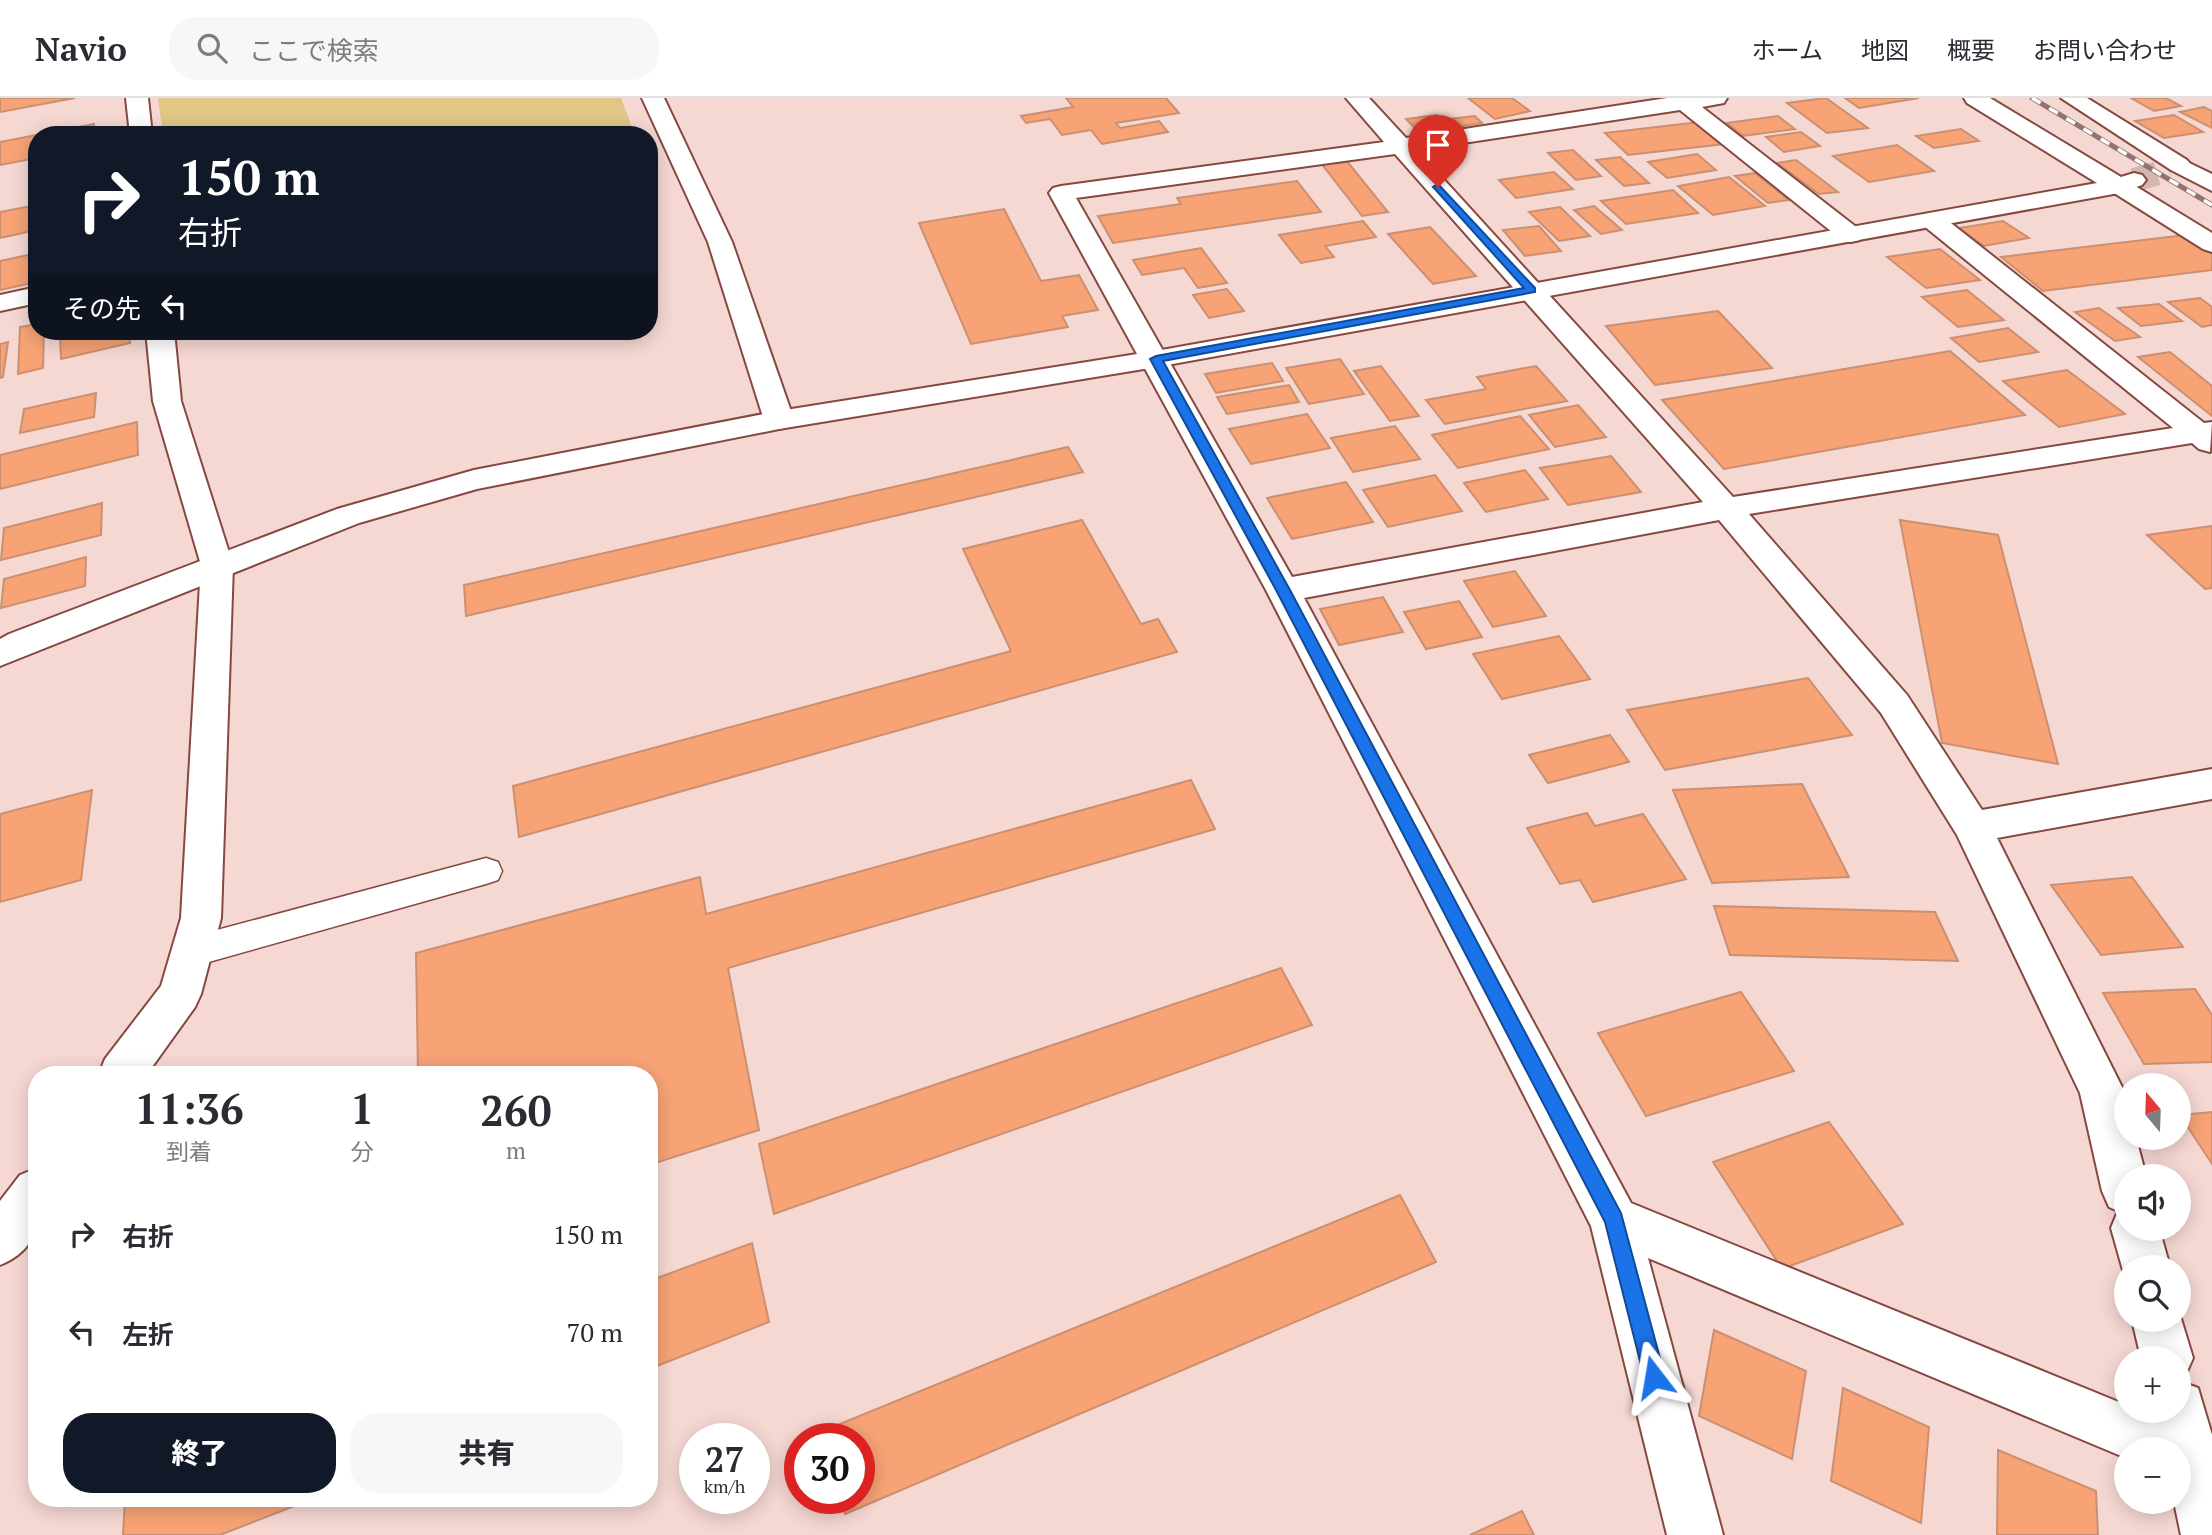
<!DOCTYPE html>
<html lang="ja">
<meta charset="utf-8">
<style>
:root{--surface:#fff;--page:#f7f7f7;--text:#2b2b33;--muted:#7c7c81;--line:#e1e1e2;--accent:#111827}
body{margin:0;font-family:"PT Serif","Noto Sans JP",serif;background:var(--page);color:var(--text);height:100vh;display:flex;flex-direction:column;font-size:26px;white-space:nowrap}
*{box-sizing:border-box;margin:0}
p{font-size:23px;color:var(--muted)}
.icon{flex:none;width:38px;height:38px;fill:none;stroke:currentColor;stroke-width:2;stroke-linecap:round;stroke-linejoin:round}
.map{position:relative;flex:1;overflow:hidden}
.details{position:absolute;left:28px;top:968px;width:630px;height:441px;display:flex;flex-direction:column;background:var(--surface);border-radius:28px;box-shadow:0 4px 18px #0003}
.details>*{flex:none}
.banner{position:absolute;left:28px;top:28px;width:630px;height:214px;border-radius:28px;box-shadow:0 4px 18px #0003;background:#111827;color:#fff;overflow:hidden}
.needle{width:46px;rotate:341deg}
.tools{position:absolute;left:2114px;top:975px;display:grid;gap:14px}
.tools a{display:grid;place-items:center;width:77px;height:77px;border-radius:50%;background:var(--surface);box-shadow:0 4px 18px #0003;font-size:35px}
.speed{position:absolute;left:679px;top:1325px;display:flex;gap:14px;font-size:35px;font-weight:700;text-align:center}
.speed>*{display:grid;place-content:center;width:91px;height:91px;border-radius:50%;background:var(--surface);box-shadow:0 4px 18px #0003;line-height:1}
.speed small{font-size:18px;font-weight:400}
.speed .limit{border:10px solid #d22;background:#fff;color:#111}
.pin{position:absolute;display:grid;place-items:center;width:60px;height:60px;color:#fff;margin:-72px -30px;border-radius:50% 50% 50% 0;rotate:-45deg;box-shadow:0 0 7px #0007}
.pin .icon{rotate:45deg}
.me{position:absolute;width:77px;margin:-38px;rotate:346deg;stroke-linejoin:round;filter:drop-shadow(0 0 5px #0008)}
.turn{display:flex;align-items:center;gap:24px;height:147px;padding:0 35px;font-size:32px}
.turn .icon{width:91px;height:91px;stroke-width:2.5}
.turn b{display:block;font-size:49px;line-height:60px}
.then{display:flex;align-items:center;height:66px;padding:0 35px;background:#0003;gap:14px;font-size:26px}
.eta{display:flex;justify-content:space-evenly;align-items:center;height:119px;text-align:center}
.eta b{font-size:42px;font-weight:800;line-height:49px}
.primary-button{display:flex;gap:14px;margin-top:auto;padding:14px 35px}
.primary-button a{flex:1;height:80px;border-radius:28px;background:var(--accent);color:#fff;font-size:28px;font-weight:800;line-height:80px;text-align:center}
.primary-button a+a{background:var(--page);color:var(--text)}
ul{padding:0;list-style:none}
li{display:flex;align-items:center;gap:21px;height:98px;padding:0 35px}
li div{flex:1}
li b{display:block;font-size:26px}
li em{font-style:normal}
header{display:flex;align-items:center;gap:42px;box-sizing:border-box;height:98px;padding:0 35px;background:var(--surface);border-bottom:2px solid var(--line)}
header strong{font-size:33px}
nav{display:flex;gap:38px;margin-inline-start:auto;font-size:24px}
.search{width:490px;height:63px;background:var(--page);display:flex;align-items:center;gap:18px;box-sizing:border-box;padding:0 24px;border-radius:28px;color:var(--muted);font-size:26px}
.map>svg:first-child{display:block}
</style>
<header>
<strong>Navio</strong>
<div class="search"><svg class="icon" aria-label="search" viewBox="0 0 24 24"><circle cx="10" cy="10" r="6"/><path d="M15 15l6 6"/></svg>ここで検索</div>
<nav><a>ホーム</a><a>地図</a><a>概要</a><a>お問い合わせ</a></nav>
</header>
<div class="map">
<svg width="2212" height="1437" viewBox="0 0 2212 1437">
<rect width="100%" height="100%" fill="#f6d8d3"/>
<polygon fill="#e1c785" points="158,0 621,0 635,37 163,37"/>
<g fill="#f7a376" stroke="#cc8f70" stroke-width="2">
<polygon points="0,0 75,0 0,14"/>
<polygon points="1066,0 1166,0 1179,15 1116,25 1120,30 1159,23 1168,34 1102,46 1091,32 1062,37 1050,21 1026,25 1021,18 1073,9"/>
<polygon points="1468,0 1512,0 1530,13 1495,21"/>
<polygon points="1826,0 1868,30 1827,35 1787,5"/>
<polygon points="1845,0 1919,0 1859,10"/>
<polygon points="2131,0 2166,0 2181,8 2154,13"/>
<polygon points="2204,9 2212,13 2212,30 2180,14"/>
<polygon points="1437,17 1450,30 1420,35 1406,21"/>
<polygon points="2174,17 2203,34 2164,40 2135,23"/>
<polygon points="1475,18 1482,25 1456,29 1449,21"/>
<polygon points="1778,18 1795,31 1743,38 1727,25"/>
<polygon points="1699,24 1725,46 1628,57 1605,35"/>
<polygon points="94,26 95,37 37,37 37,60 0,67 0,44"/>
<polygon points="1961,31 1979,43 1934,50 1916,38"/>
<polygon points="1801,34 1820,48 1784,54 1766,39"/>
<polygon points="1897,47 1934,73 1869,84 1833,58"/>
<polygon points="1573,52 1601,78 1576,82 1548,55"/>
<polygon points="1697,56 1716,72 1667,80 1648,64"/>
<polygon points="1620,59 1649,85 1624,88 1596,62"/>
<polygon points="1346,62 1388,114 1362,118 1321,65"/>
<polygon points="1796,62 1838,94 1819,96 1777,65"/>
<polygon points="1554,74 1573,91 1516,100 1499,82"/>
<polygon points="1755,75 1789,102 1768,105 1735,78"/>
<polygon points="1729,79 1765,108 1713,117 1678,88"/>
<polygon points="1297,83 1321,114 1113,145 1098,118 1181,106 1177,100"/>
<polygon points="1673,92 1698,115 1626,126 1601,103"/>
<polygon points="37,107 37,132 0,140 0,114"/>
<polygon points="1594,108 1622,132 1601,136 1574,112"/>
<polygon points="1560,109 1590,138 1559,143 1529,114"/>
<polygon points="1004,111 1041,183 1079,177 1098,212 1062,218 1068,229 971,246 919,125"/>
<polygon points="1363,123 1376,139 1325,148 1334,159 1301,165 1279,137"/>
<polygon points="2003,123 2029,140 1984,148 1959,130"/>
<polygon points="1539,128 1561,153 1525,158 1503,132"/>
<polygon points="1430,129 1476,178 1433,186 1388,136"/>
<polygon points="2185,137 2212,156 2212,172 2043,193 2001,159"/>
<polygon points="1201,150 1227,185 1198,190 1184,170 1142,177 1133,162"/>
<polygon points="1940,151 1980,182 1926,190 1887,159"/>
<polygon points="37,155 37,184 0,192 0,163"/>
<polygon points="1227,191 1244,213 1209,220 1193,197"/>
<polygon points="1967,192 2004,222 1958,229 1922,199"/>
<polygon points="2200,200 2212,209 2212,227 2202,229 2168,204"/>
<polygon points="2159,206 2182,223 2141,228 2118,210"/>
<polygon points="2099,210 2140,239 2115,243 2075,214"/>
<polygon points="1718,213 1772,270 1655,287 1606,228"/>
<polygon points="37,226 37,233 44,233 43,270 18,276 20,229"/>
<polygon points="2008,230 2038,254 1979,264 1951,240"/>
<polygon points="85,233 128,233 130,245 61,261 60,239"/>
<polygon points="8,244 3,279 0,280 0,246"/>
<polygon points="1950,253 2025,317 1724,371 1662,302"/>
<polygon points="2170,254 2212,288 2212,318 2138,259"/>
<polygon points="1340,261 1364,296 1309,306 1286,270"/>
<polygon points="1272,265 1283,283 1216,295 1205,276"/>
<polygon points="1381,268 1419,318 1390,323 1354,273"/>
<polygon points="1536,268 1567,303 1445,326 1426,302 1486,291 1477,279"/>
<polygon points="2067,272 2125,316 2059,329 2003,283"/>
<polygon points="1289,287 1299,304 1227,316 1217,299"/>
<polygon points="96,295 94,319 20,335 24,311"/>
<polygon points="1578,307 1606,339 1555,349 1529,317"/>
<polygon points="1307,316 1330,350 1251,366 1229,331"/>
<polygon points="1520,318 1549,351 1458,370 1432,337"/>
<polygon points="137,324 138,357 0,391 0,357"/>
<polygon points="1395,328 1420,361 1353,374 1331,340"/>
<polygon points="1068,349 1083,374 466,518 464,487"/>
<polygon points="1611,358 1641,394 1568,407 1540,370"/>
<polygon points="1525,372 1548,401 1486,414 1464,385"/>
<polygon points="1435,377 1462,413 1388,429 1363,392"/>
<polygon points="1346,384 1373,424 1292,441 1267,400"/>
<polygon points="102,405 101,437 1,462 4,430"/>
<polygon points="1082,422 1141,526 1158,521 1177,554 519,739 513,688 1011,553 963,451"/>
<polygon points="1900,422 1998,437 2058,666 1942,645"/>
<polygon points="2212,428 2212,490 2205,491 2147,437"/>
<polygon points="86,459 85,488 1,510 4,481"/>
<polygon points="1515,473 1546,518 1493,529 1464,483"/>
<polygon points="1383,499 1403,534 1339,547 1320,511"/>
<polygon points="1459,503 1482,539 1426,551 1404,514"/>
<polygon points="1559,538 1590,581 1502,601 1473,556"/>
<polygon points="1808,580 1852,637 1665,672 1627,612"/>
<polygon points="1610,637 1629,664 1548,685 1529,657"/>
<polygon points="1191,682 1215,731 728,870 759,1032 649,1067 649,976 418,976 416,855 700,779 706,816"/>
<polygon points="1802,686 1849,779 1712,785 1673,692"/>
<polygon points="92,692 81,782 0,804 0,716"/>
<polygon points="1587,715 1595,728 1643,716 1686,781 1593,804 1580,782 1560,786 1527,730"/>
<polygon points="2132,779 2183,849 2101,857 2051,787"/>
<polygon points="1714,808 1935,814 1958,863 1730,857"/>
<polygon points="1281,870 1312,927 774,1116 759,1046"/>
<polygon points="2195,891 2212,917 2212,964 2144,966 2103,895"/>
<polygon points="1741,894 1794,973 1646,1018 1598,935"/>
<polygon points="2212,1014 2212,1066 2180,1017"/>
<polygon points="1829,1024 1903,1126 1782,1171 1713,1064"/>
<polygon points="1400,1097 1436,1164 845,1416 841,1400 859,1400 859,1340 827,1340 825,1332"/>
<polygon points="752,1145 769,1224 649,1271 649,1183"/>
<polygon points="1714,1232 1806,1273 1792,1361 1699,1318"/>
<polygon points="1843,1290 1929,1329 1921,1425 1831,1383"/>
<polygon points="1998,1352 2096,1393 2098,1437 1997,1437"/>
<polygon points="125,1400 315,1400 220,1437 123,1437"/>
<polygon points="1522,1413 1534,1437 1470,1437"/>
</g>
<g fill="none" stroke-linecap="round" stroke-linejoin="round">
<polyline stroke="#d5b7b2" stroke-width="24" stroke-dasharray="24 12" stroke-linecap="butt" points="2134,82 2169,72"/>
<defs>
<polygon id="lane" points="486,760 498,764 502,773 498,782 486,786 191,869 179,864 174,854 179,844 191,839"/>
<g id="street">
<polygon points="126,0 148,0 152,37 130,37"/>
<polygon points="642,0 664,0 732,144 794,322 789,328 779,331 769,328 764,322 708,144"/>
<path d="M 1346,0 L 1369,0 L 1406,40 L 1667,0 L 1727,0 L 1724,5 L 1702,9 L 1860,132 L 1863,137 L 1860,142 L 1851,144 L 1842,142 L 1680,12 L 1417,52 L 1733,399 L 2173,330 L 1924,128 L 1921,123 L 1924,118 L 1933,116 L 1942,118 L 2204,325 L 2212,324 L 2210,354 L 2199,351 L 2192,345 L 1749,416 L 1907,597 L 1982,712 L 2212,671 L 2212,701 L 1997,740 L 2124,993 L 2126,1040 L 2136,1040 L 2146,1078 L 2126,1078 L 2126,1130 L 2159,1130 L 2170,1169 L 2126,1169 L 2126,1183 L 2111,1130 L 2118,1113 L 2109,1109 L 2102,1093 L 2080,995 L 1957,737 L 1881,615 L 1719,422 L 1304,500 L 1631,1105 L 2126,1307 L 2126,1312 L 2139,1312 L 2155,1319 L 2154,1312 L 2179,1312 L 2179,1283 L 2198,1290 L 2212,1337 L 2212,1437 L 2181,1437 L 2174,1404 L 2179,1404 L 2179,1351 L 2126,1351 L 2126,1360 L 1648,1160 L 1723,1437 L 1667,1437 L 1591,1128 L 1266,492 L 1049,95 L 1053,90 L 1061,88 L 1384,44 ZM 1395,56 L 1703,404 L 1292,479 L 1076,100 Z"/>
<polygon points="2179,60 2212,76 2212,93 2171,72 2167,67 2171,62"/>
<polygon points="2119,81 2127,83 2212,135 2212,154 2203,151 2111,93 2107,88 2111,83"/>
<polygon points="37,189 37,205 0,213 0,197"/>
<polygon points="146,233 174,233 181,303 233,467 221,820 201,896 195,909 147,976 99,976 105,961 161,888 181,820 201,467 153,303"/>
<path d="M 37,1070 C 37,1112 47,1148 0,1167 L 0,1103 L 20,1077 Z"/>
<polygon points="2179,1214 2193,1260 2185,1278 2179,1281 2179,1260 2141,1260 2132,1222 2179,1222"/>
</g>
<g id="secondary">
<polygon points="1964,0 1990,0 2121,79 2134,75 2142,77 2146,82 2142,87 2119,95 1156,269 779,331 477,391 359,425 0,568 0,541 9,536 337,411 474,372 779,313 1156,253 2097,85 1967,5"/>
<polygon points="2061,0 2087,0 2187,62 2191,67 2187,72 2171,72"/>
</g>
</defs>
<use href="#lane" stroke="#864840" stroke-width="3"/>
<use href="#street" stroke="#864840" stroke-width="4"/>
<use href="#secondary" stroke="#864840" stroke-width="4"/>
<use href="#lane" fill="#fff" fill-rule="evenodd"/>
<use href="#street" fill="#fff" fill-rule="evenodd"/>
<use href="#secondary" fill="#fff" fill-rule="evenodd"/>
<defs>
<polyline id="rail" points="2032,0 2212,107"/>
</defs>
<use href="#rail" stroke="#91746f" stroke-width="5"/>
<use href="#rail" stroke="#fff" stroke-width="3.5" stroke-dasharray="10" stroke-linecap="butt"/>
</g>
<polygon fill="#1a73e8" stroke="#114b97" stroke-width="2" points="1438,86 1535,190 1535,194 1163,263 1290,492 1621,1115 1665,1279 1662,1287 1654,1290 1647,1287 1644,1279 1605,1124 1276,492 1150,261 1156,258 1524,190 1435,91 1433,89"/>
</svg>
<div class="tools">
<a><svg class="needle" viewBox="-14 -14 28 28"><path d="M0-13l5 13h-10z" fill="#e53935"/><path d="M0 13l5-13h-10z" fill="#7c7c81"/></svg></a>
<a><svg class="icon" aria-label="sound" viewBox="0 0 24 24"><path d="M4 9h4l5-4v14l-5-4H4zM17 9q2 3 0 6"/></svg></a>
<a><svg class="icon" aria-label="search" viewBox="0 0 24 24"><circle cx="10" cy="10" r="6"/><path d="M15 15l6 6"/></svg></a>
<a>+</a>
<a>−</a>
</div>
<div class="speed"><div>27<small>km/h</small></div><div class="limit">30</div></div>
<div class="pin" style="left:1438px;top:89px;background:#d93025"><svg class="icon" aria-label="arrive" viewBox="0 0 24 24"><path d="M6 21V4h12l-3 4 3 4H6"/></svg></div>
<svg class="me" style="left:1654px;top:1279px" viewBox="-20 -20 40 40"><path d="M0-17L14 15 0 8-14 15z" fill="#1a73e8" stroke="#fff" stroke-width="4"/></svg>
<div class="banner">
<div class="turn"><svg class="icon" aria-label="right" viewBox="0 0 24 24"><path d="M7 20v-9h11M14 6l5 5-5 5"/></svg><div><b>150 m</b>右折</div></div>
<div class="then">その先<svg class="icon" aria-label="left" viewBox="0 0 24 24"><path d="M17 20v-9H6M10 6l-5 5 5 5"/></svg></div>
</div>
<section class="details">
<div class="eta">
<div><b>11:36</b><p>到着</p></div>
<div><b>1</b><p>分</p></div>
<div><b>260</b><p>m</p></div>
</div>
<ul>
<li><svg class="icon" aria-label="right" viewBox="0 0 24 24"><path d="M7 20v-9h11M14 6l5 5-5 5"/></svg><div><b>右折</b></div><em>150 m</em></li>
<li><svg class="icon" aria-label="left" viewBox="0 0 24 24"><path d="M17 20v-9H6M10 6l-5 5 5 5"/></svg><div><b>左折</b></div><em>70 m</em></li>
</ul>
<div class="primary-button"><a>終了</a><a>共有</a></div>
</section>
</div>
